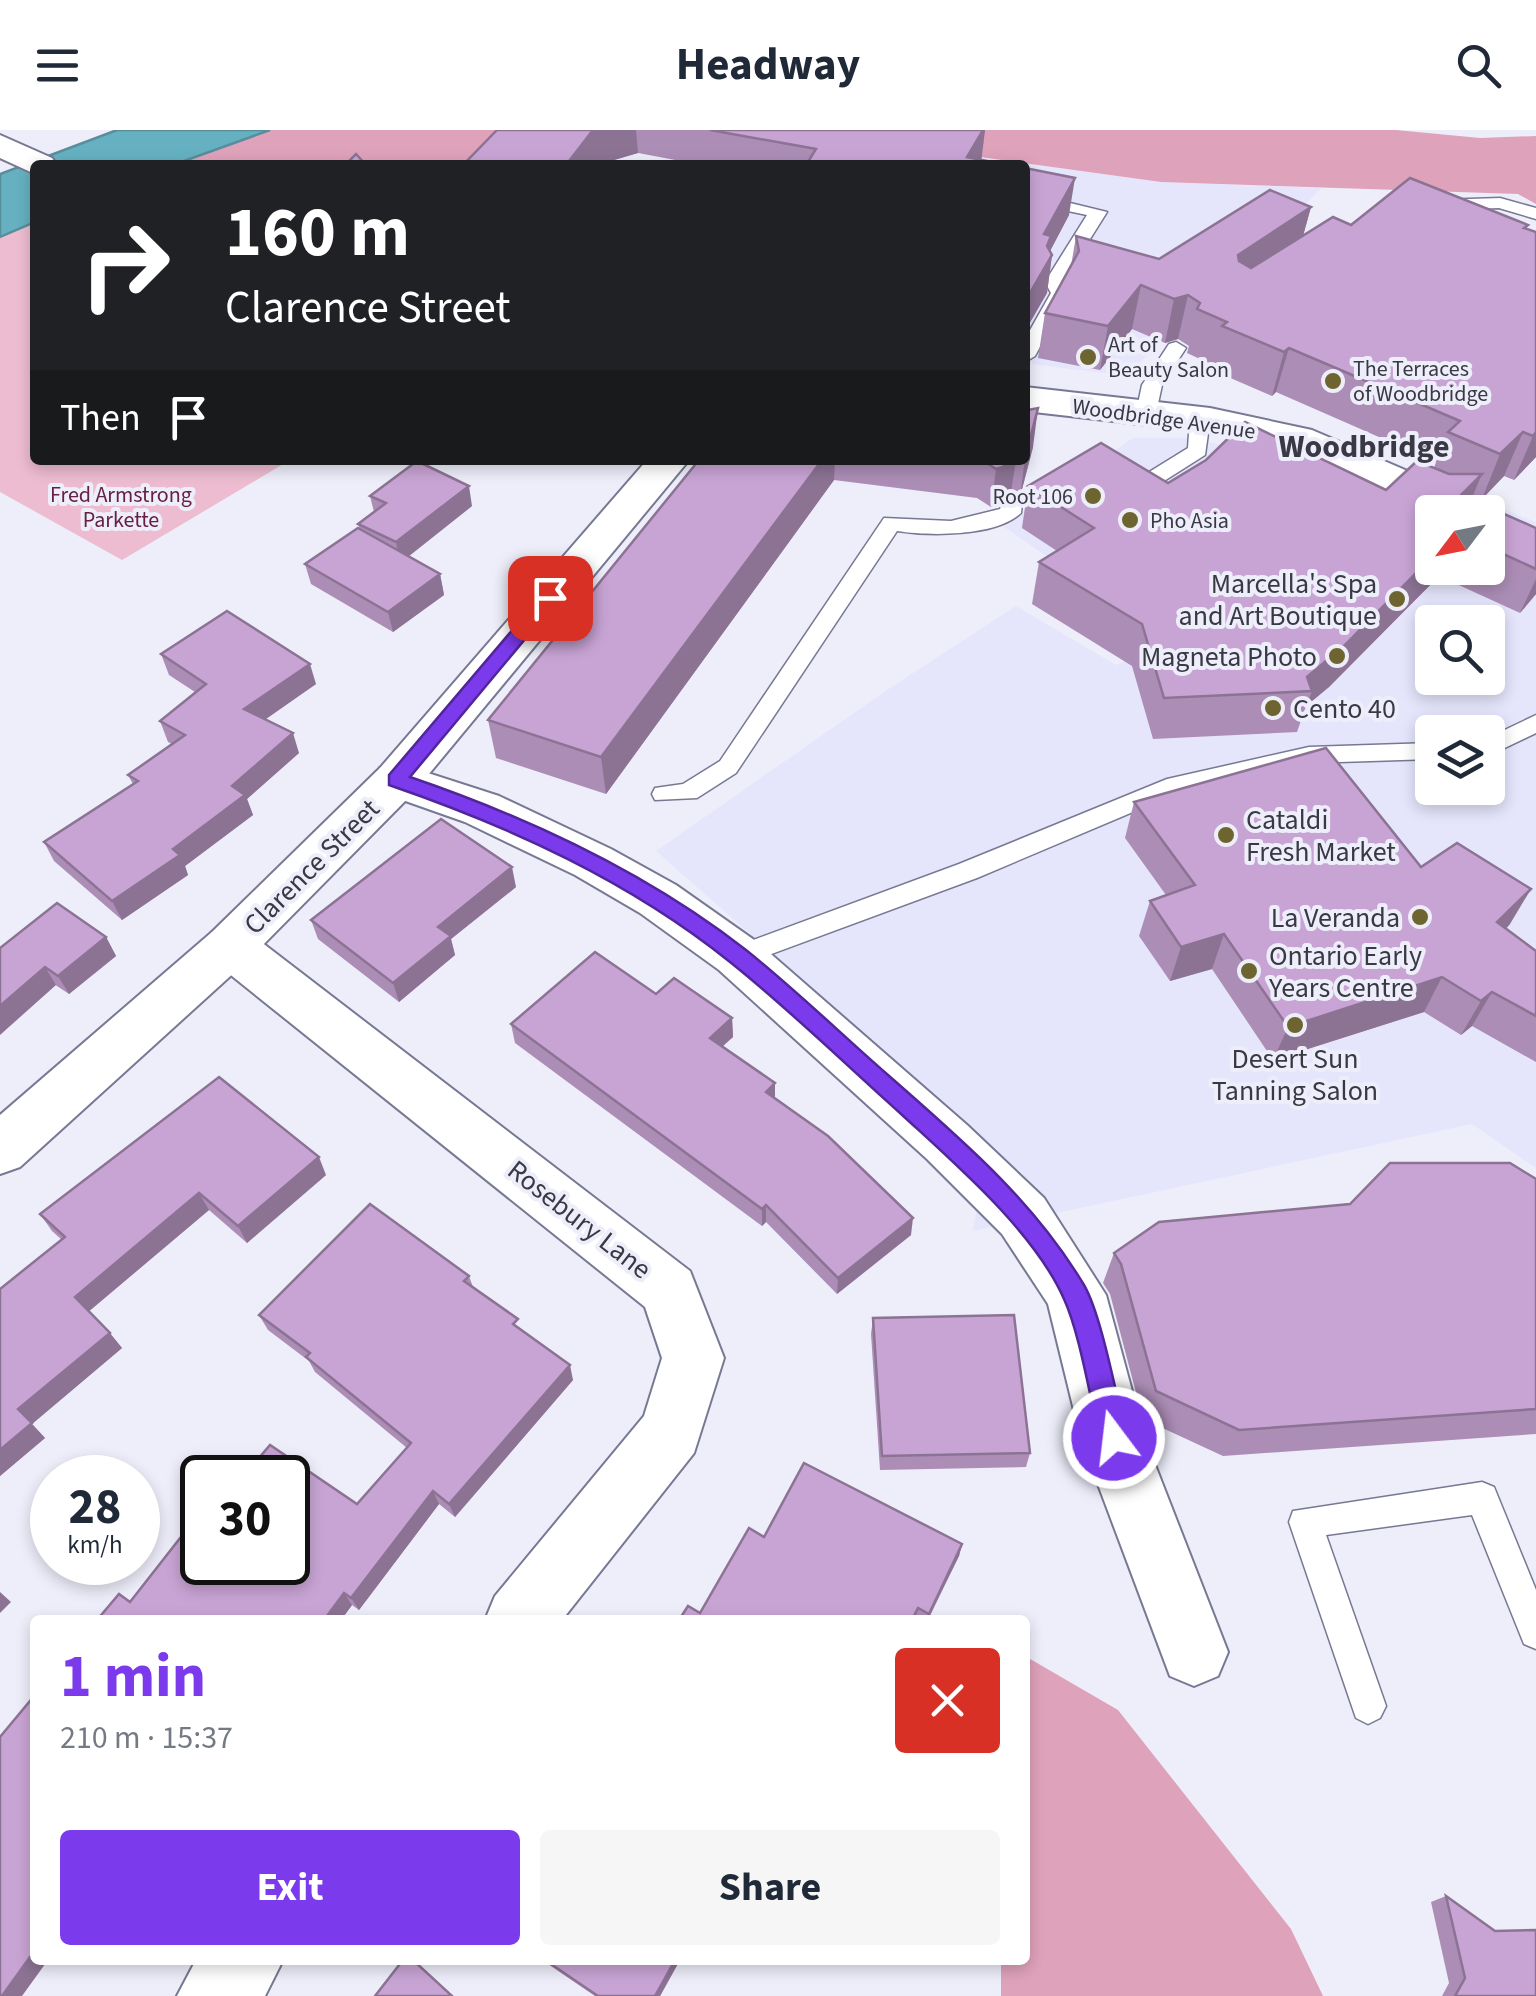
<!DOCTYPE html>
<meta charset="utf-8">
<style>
:root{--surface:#fff;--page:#f6f6f7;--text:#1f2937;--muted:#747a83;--accent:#7c3aed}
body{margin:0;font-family:"Source Sans 3",sans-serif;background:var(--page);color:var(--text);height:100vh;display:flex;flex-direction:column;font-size:38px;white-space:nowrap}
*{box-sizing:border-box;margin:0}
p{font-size:32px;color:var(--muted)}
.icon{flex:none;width:55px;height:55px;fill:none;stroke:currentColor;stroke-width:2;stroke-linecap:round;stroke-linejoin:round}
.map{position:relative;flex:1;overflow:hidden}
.side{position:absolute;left:30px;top:1485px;width:1000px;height:350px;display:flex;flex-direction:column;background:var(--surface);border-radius:10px;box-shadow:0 5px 15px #0003}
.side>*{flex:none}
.top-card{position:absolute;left:30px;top:30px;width:1000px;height:305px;border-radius:10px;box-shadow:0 5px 15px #0003;background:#202124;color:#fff;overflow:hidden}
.needle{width:65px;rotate:238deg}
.fabs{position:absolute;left:1415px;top:365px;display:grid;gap:20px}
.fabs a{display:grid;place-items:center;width:90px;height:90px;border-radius:10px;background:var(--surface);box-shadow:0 5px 15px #0003;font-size:50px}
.speed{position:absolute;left:30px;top:1325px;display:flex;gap:20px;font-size:50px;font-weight:700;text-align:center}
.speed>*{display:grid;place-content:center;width:130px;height:130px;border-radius:50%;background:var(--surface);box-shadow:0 5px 15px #0003;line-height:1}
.speed small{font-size:25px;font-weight:400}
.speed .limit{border:5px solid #111;border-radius:15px;background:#fff;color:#111}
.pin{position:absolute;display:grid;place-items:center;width:85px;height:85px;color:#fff;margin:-42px;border-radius:20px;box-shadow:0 5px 15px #0006}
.me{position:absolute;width:110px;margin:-55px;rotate:345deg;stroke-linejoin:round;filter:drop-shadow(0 0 8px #0008)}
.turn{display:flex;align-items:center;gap:35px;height:210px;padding:0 30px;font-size:45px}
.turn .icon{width:130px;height:130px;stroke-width:2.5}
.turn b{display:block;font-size:70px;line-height:85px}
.then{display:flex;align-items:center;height:95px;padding:0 30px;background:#0003;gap:20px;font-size:38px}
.round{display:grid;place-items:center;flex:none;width:105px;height:105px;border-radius:10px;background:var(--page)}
.summary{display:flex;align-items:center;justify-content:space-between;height:170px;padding:0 30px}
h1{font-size:60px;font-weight:700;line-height:75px;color:var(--accent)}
.cta{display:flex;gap:20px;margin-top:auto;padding:20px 30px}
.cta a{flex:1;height:115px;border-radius:10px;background:var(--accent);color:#fff;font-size:40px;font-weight:700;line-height:115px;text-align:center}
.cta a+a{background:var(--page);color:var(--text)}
header{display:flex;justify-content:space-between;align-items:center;height:130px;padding:0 30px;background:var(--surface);font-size:45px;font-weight:700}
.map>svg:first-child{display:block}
</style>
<header><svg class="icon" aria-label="menu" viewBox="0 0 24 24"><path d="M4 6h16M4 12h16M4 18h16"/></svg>Headway<svg class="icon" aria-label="search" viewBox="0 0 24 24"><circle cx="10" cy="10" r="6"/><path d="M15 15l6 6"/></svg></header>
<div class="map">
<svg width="1536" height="1866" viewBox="0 0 1536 1866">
<rect width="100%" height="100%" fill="#edeefa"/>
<g fill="#e5e6fc" fill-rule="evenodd">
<polygon points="984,28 1161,52 1322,58 1126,246 1025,233 1025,35 980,35"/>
<path d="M 1302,300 L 1536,392 L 1536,1038 L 1472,994 L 973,1101 L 988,1013 L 656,721 L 887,560 L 1016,476 L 1116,535 L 1236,486 ZM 1432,382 L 1488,382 L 1488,438 L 1432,438 ZM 1432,492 L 1488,492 L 1488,548 L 1432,548 ZM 1432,602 L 1488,602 L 1488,658 L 1432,658 Z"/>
<polygon points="1133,308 1190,308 1245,320 1073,444 1004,397"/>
</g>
<polygon fill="#edbcd0" points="0,57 35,75 35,330 290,330 122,430 0,362"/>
<g fill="#dfa2bb">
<polygon points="270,0 537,0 504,35 173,35"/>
<polygon points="786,0 1396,0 1480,8 1536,6 1536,74 1518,64 1161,52"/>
<polygon points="1025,1526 1118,1580 1291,1799 1323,1866 1001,1866 1001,1830 1025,1830"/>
</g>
<polygon fill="#65b1c1" stroke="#588d9c" stroke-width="2.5" points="117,0 270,0 173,35 35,35 35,92 0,107 0,44"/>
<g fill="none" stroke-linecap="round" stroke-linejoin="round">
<defs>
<g id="lane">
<polygon points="1025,62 1107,82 1063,152 1069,163 1035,226 1025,232 1025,209 1051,163 1045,152 1087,85 1025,72"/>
<polygon points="1500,68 1536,78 1536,89 1499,78 1439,80 1430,75 1439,70"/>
<polygon points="1176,212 1186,218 1162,255 1156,283 1146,289 1139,287 1136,283 1142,255 1169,214"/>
<polygon points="1200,283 1210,289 1205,325 1134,370 1120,370 1117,365 1120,360 1188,318 1190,289"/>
<path d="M 1012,366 L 1022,373 L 1021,383 C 996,407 929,406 897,401 L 736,643 L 697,668 L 655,670 L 652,664 L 655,658 L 683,654 L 720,631 L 884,388 L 951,391 L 1000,379 L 1005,368 Z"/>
<polygon points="1536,585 1536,603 1488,626 1488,608"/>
<polygon points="1432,613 1432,629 1309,633 1173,665 977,748 747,833 738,836 729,833 725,826 729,819 959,734 1167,649 1309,617"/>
<polygon points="1482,1352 1494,1357 1536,1460 1536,1519 1524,1514 1472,1385 1326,1405 1386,1576 1380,1588 1368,1594 1356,1588 1289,1392 1293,1381"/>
</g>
<g id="street">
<polygon points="397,633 499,666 611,719 676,755 757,812 967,995 1044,1068 1106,1165 1145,1309 1228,1522 1218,1546 1194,1556 1170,1546 1081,1309 1048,1174 1002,1104 927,1029 719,840 640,783 575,745 465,692 380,662 373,650 380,638"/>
<polygon points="230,796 248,802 690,1141 724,1228 694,1323 562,1490 485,1490 495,1466 644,1286 662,1228 645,1177 212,830 204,816 212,802"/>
<polygon points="196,1830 283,1830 265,1866 177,1866"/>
</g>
<g id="secondary">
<polygon points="0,5 52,28 57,35 35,35 35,44 0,28"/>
<polygon points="1025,257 1210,278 1312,300 1482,373 1488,382 1432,383 1286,318 1210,302 1025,281"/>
<polygon points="647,330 689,330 414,662 248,830 20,1037 0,1044 0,985 212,802 380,638"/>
</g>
</defs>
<use href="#lane" stroke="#777893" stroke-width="3"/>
<use href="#street" stroke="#777893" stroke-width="4"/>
<use href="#secondary" stroke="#777893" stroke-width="4"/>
<use href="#lane" fill="#fff" fill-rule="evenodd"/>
<use href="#street" fill="#fff" fill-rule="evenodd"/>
<use href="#secondary" fill="#fff" fill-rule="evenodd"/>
</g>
<g fill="#ac8db6" fill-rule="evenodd">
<polygon points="497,0 985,0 981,30 1007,35 702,35 638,23 597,35 463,35"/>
<polygon points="1025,38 1069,85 1050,121 1052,125 1047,163 1025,201"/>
<path d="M 1311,77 L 1303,105 L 1351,95 L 1526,99 L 1536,327 L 1514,350 L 1504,346 L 1482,369 L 1473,365 L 1472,369 L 1536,398 L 1536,464 L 1520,483 L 1439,446 L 1329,557 L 1306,576 L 1297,602 L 1153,609 L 1132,536 L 1032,474 L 1039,432 L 1057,421 L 1022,398 L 1028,356 L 1168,353 L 1386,360 L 1434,338 L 1436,332 L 1276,262 L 1272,266 L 1212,240 L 1213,235 L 1187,223 L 1189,216 L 1178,209 L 1165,213 L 1132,199 L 1100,240 L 1038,228 L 1045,183 L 1071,136 L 1076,106 L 1159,129 ZM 1432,382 L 1488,382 L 1488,438 L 1432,438 Z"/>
<polygon points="1025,271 1033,317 1020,367 1011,362 1004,364 997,376 991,377 977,368 834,350 606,664 496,628 488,590 699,330 1025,330"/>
<polygon points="370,366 472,376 408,427 440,444 444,465 393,502 311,454 305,434 360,400 358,394 374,382"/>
<polygon points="161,524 316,554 265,589 299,623 247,669 253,685 185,736 188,745 122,790 54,731 44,712 133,654 128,645 172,614 168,612 160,591 195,562 169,545"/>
<polygon points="1134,672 1421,737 1510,794 1506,799 1536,821 1536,932 1472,896 1461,905 1424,882 1273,930 1212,839 1170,851 1139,806 1150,771 1166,765 1125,708"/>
<polygon points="516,757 451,809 455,825 399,872 318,809 311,790"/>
<polygon points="106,807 116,826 69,864 0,818"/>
<polygon points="656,864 732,888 733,907 722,916 775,953 775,969 911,1105 837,1164 766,1092 762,1096 515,913 511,894"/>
<polygon points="326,1045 247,1113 209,1080 89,1181 122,1218 32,1294 45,1308 0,1346 0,1159 62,1110 52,1101 40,1084"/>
<polygon points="1536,1049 1536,1304 1223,1326 1143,1289 1110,1164 1103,1153 1114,1123 1350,1074"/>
<polygon points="469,1146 473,1157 573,1250 455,1387 439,1374 359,1480 352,1475 341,1490 97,1490 130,1472 202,1394 357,1374 407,1318 315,1242 309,1231 268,1200 259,1185"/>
<polygon points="873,1188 1030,1323 1026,1337 880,1340 871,1204"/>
<polygon points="764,1407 962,1414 959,1426 928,1490 679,1490 700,1483"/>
<polygon points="1446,1766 1495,1801 1536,1866 1442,1866 1449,1853 1431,1772"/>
<polygon points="542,1830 680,1830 660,1866 595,1866"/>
</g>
<g fill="#8c7394">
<polygon points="593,0 636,0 638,23 597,35 566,35"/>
<polygon points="983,0 985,0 981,33 967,27"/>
<polygon points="1075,48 1069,85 1049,123 1052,125 1047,163 1025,201 1030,163 1044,104"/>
<polygon points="1311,77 1299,121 1228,169 1238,125"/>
<polygon points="1141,155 1132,199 1100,240 1108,196"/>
<polygon points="1188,165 1178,209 1165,213 1174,169"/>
<polygon points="1289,218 1276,262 1272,266 1284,222"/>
<polygon points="1038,278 1033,317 1020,367 1025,328"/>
<polygon points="1523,302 1504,346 1482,369 1500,324"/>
<polygon points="1536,302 1536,327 1514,350 1533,306"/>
<polygon points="822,330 835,330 834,350 606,664 601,627"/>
<polygon points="1007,330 1016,330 1011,362 1004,364 997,376 991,377 996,339"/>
<polygon points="1482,344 1466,382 1461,365"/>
<polygon points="469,356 472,376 400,433 396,412"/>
<polygon points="1432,427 1432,438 1442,438 1439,446 1329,557 1306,576 1312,561 1307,547"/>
<polygon points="440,444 444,465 393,502 388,482"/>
<polygon points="1536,449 1536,464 1520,483"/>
<polygon points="310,534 316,554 252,599 244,579"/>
<polygon points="293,603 299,623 247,669 253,685 185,736 188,745 122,790 112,771 173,719 232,656"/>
<polygon points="512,737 516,757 451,809 455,825 399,872 393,853 438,797"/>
<polygon points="1531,759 1510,794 1477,827 1497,792"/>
<polygon points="1224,804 1212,839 1170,851 1181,817"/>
<polygon points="106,807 116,826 69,864 58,846"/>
<polygon points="45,837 56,855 0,905 0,876"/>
<polygon points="1442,847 1424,882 1273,930 1288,897"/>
<polygon points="1492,862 1472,896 1461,905 1481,871"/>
<polygon points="732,888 733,907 711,927 710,908"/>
<polygon points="775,953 775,971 766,962"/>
<polygon points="319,1027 326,1045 247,1113 238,1096"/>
<polygon points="199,1063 209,1080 87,1183 75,1167"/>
<polygon points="766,1075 766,1092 762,1096 762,1079"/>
<polygon points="913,1088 911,1105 837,1164 838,1148"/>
<polygon points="110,1203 122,1218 32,1294 45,1308 0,1346 0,1320 18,1279"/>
<polygon points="570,1235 573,1250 455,1387 449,1374"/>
<polygon points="433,1361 439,1374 359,1480 351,1468"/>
<polygon points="962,1414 959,1426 927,1490 929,1484"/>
<polygon points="0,1462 11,1472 0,1483"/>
<polygon points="344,1463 352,1475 341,1490 324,1490"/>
<polygon points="35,1820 35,1830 48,1830 22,1866 2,1866"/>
<polygon points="675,1830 680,1830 660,1866 655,1866"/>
</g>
<g fill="#c8a4d4" stroke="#8c7394" stroke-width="2.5">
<polygon points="497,0 593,0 566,35 463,35"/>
<polygon points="710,0 983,0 967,27 1007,35 806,35 816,19"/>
<polygon points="356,24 366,35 345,35"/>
<polygon points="1025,38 1075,48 1044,104 1051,106 1047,116 1052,125 1030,163 1025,162"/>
<polygon points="1410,48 1528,95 1524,98 1536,102 1536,302 1533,306 1523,302 1500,324 1448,302 1460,291 1289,218 1284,222 1222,196 1227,192 1197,179 1200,173 1188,165 1174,169 1141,155 1108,196 1045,183 1079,121 1076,106 1159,129 1270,60 1311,77 1238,125 1239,131 1251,138 1333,87 1351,95"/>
<polygon points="1025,271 1027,272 1028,280 1038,278 1025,328"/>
<polygon points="1245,292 1386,360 1417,331 1449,344 1482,344 1461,365 1536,398 1536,439 1488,417 1488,382 1432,382 1432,427 1345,515 1307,547 1312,561 1164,568 1142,494 1039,432 1094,398 1028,356 1101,313 1168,353 1206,330"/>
<polygon points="699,330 822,330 601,627 488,590"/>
<polygon points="982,330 1007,330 1003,337 996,339"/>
<polygon points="417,331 469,356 396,412 358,394 386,373 370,366"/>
<polygon points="358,398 440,444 388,482 305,434"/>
<polygon points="227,481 310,534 244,579 293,603 232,656 245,665 173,719 180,725 112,771 44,712 138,651 128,645 185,605 160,591 206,554 161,524"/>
<polygon points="1326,618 1421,737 1457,713 1531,759 1497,792 1536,821 1536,886 1492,862 1481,871 1442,847 1288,897 1224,804 1181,817 1150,771 1195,755 1134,672"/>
<polygon points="441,689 512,737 438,797 451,806 393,853 311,790"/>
<polygon points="57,773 106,807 58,846 45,837 0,876 0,818"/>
<polygon points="595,822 656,864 674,848 732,888 710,908 775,953 766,962 828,1006 913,1088 838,1148 766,1075 762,1079 511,894"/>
<polygon points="219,947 319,1027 238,1096 199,1063 75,1167 110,1203 18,1279 32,1293 0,1320 0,1159 65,1107 40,1084"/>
<polygon points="1390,1033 1510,1033 1536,1049 1536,1279 1239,1300 1156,1261 1121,1134 1114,1123 1159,1092 1350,1074"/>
<polygon points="370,1074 469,1146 464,1151 518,1189 513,1194 570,1235 449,1374 433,1361 351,1468 344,1463 324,1490 97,1490 119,1464 130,1472 195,1389 202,1394 202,1432 288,1432 288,1348 242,1348 270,1315 357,1374 411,1313 306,1227 310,1223 259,1185"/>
<polygon points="1014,1185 1030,1323 882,1326 873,1188"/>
<polygon points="804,1333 962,1414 929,1484 918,1478 912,1490 679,1490 688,1476 700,1483 749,1398 764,1407"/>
<polygon points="35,1565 35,1820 2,1866 0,1866 0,1607"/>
<polygon points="1446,1766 1495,1801 1536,1800 1536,1866 1455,1866 1465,1848"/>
<polygon points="403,1830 413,1830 452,1866 375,1866"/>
<polygon points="545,1830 675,1830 655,1866 598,1866"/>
</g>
<path fill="#7c3aed" stroke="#51269a" stroke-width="2.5" d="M 550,462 L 556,464 L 556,472 L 410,647 C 530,688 646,742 746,820 C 795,859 841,904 888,945 C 962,1010 1033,1070 1084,1155 C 1102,1186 1117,1270 1127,1308 L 1123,1317 L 1114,1321 L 1104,1317 L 1100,1308 C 1090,1269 1080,1204 1064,1169 C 1034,1101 954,1033 900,983 C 844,933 789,879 730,832 C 629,751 511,697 389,655 L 389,645 L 543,464 Z"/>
<g fill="#6e6430" stroke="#edeefa" stroke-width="4">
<circle cx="1088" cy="227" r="10"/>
<circle cx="1333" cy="251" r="10"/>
<circle cx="1093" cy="366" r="10"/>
<circle cx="1130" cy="390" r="10"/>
<circle cx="1397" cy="469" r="10"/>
<circle cx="1337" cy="526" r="10"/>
<circle cx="1273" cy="578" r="10"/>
<circle cx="1226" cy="705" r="10"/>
<circle cx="1420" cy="787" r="10"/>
<circle cx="1249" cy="841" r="10"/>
<circle cx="1295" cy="895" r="10"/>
</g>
<g text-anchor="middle" stroke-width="8" stroke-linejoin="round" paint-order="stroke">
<g font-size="22" fill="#393945" stroke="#edeefa" text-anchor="start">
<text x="1108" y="222">Art of<tspan x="1108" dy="25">Beauty Salon</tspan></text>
<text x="1353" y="246">The Terraces<tspan x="1353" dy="25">of Woodbridge</tspan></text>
<text x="1073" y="374" text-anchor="end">Root 106</text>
<text x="1150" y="398">Pho Asia</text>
</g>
<g font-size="22" fill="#393945" stroke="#edeefa">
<text transform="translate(1164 288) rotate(8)" y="8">Woodbridge Avenue</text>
</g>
<g font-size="22" fill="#672043" stroke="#edeefa">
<text x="121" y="372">Fred Armstrong<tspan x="121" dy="25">Parkette</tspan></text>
</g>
<g font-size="28" fill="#393945" stroke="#edeefa" text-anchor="end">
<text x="1377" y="463">Marcella's Spa<tspan x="1377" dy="32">and Art Boutique</tspan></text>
<text x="1317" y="536">Magneta Photo</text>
<text x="1293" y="588" text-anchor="start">Cento 40</text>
<text x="1246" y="699" text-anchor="start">Cataldi<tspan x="1246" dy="32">Fresh Market</tspan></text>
<text x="1400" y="797">La Veranda</text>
<text x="1269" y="835" text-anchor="start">Ontario Early<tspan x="1269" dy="32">Years Centre</tspan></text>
<text x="1295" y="938" text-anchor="middle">Desert Sun<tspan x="1295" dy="32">Tanning Salon</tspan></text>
</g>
<g font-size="28" fill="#393945" stroke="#edeefa">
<text transform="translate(311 736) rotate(-45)" y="10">Clarence Street</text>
<text transform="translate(580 1089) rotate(38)" y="10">Rosebury Lane</text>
</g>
<g font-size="32" font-weight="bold" fill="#393945" stroke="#edeefa">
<text x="1364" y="327">Woodbridge</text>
</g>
</g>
</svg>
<div class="fabs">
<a><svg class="needle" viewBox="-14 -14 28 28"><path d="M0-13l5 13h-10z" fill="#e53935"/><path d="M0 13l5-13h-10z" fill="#747a83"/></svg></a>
<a><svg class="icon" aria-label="search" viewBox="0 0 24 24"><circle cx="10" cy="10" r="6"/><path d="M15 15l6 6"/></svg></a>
<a><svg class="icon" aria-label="layers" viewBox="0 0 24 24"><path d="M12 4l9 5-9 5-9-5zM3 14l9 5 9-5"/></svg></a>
</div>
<div class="speed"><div>28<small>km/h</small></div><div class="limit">30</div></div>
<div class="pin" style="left:550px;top:468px;background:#d93025"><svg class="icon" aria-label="arrive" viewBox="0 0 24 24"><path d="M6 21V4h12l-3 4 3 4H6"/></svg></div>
<svg class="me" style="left:1114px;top:1308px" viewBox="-20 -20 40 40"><circle r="17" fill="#7c3aed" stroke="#fff" stroke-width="3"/><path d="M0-11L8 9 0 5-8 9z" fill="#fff"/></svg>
<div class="top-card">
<div class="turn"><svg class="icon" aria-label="right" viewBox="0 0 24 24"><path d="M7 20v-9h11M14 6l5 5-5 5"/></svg><div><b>160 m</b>Clarence Street</div></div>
<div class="then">Then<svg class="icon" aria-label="arrive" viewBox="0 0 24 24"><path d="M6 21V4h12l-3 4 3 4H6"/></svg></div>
</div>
<section class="side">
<div class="summary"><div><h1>1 min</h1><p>210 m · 15:37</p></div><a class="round" style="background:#d93025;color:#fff"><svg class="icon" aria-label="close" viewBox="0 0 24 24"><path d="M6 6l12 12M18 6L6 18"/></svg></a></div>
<div class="cta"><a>Exit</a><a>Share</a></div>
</section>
</div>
